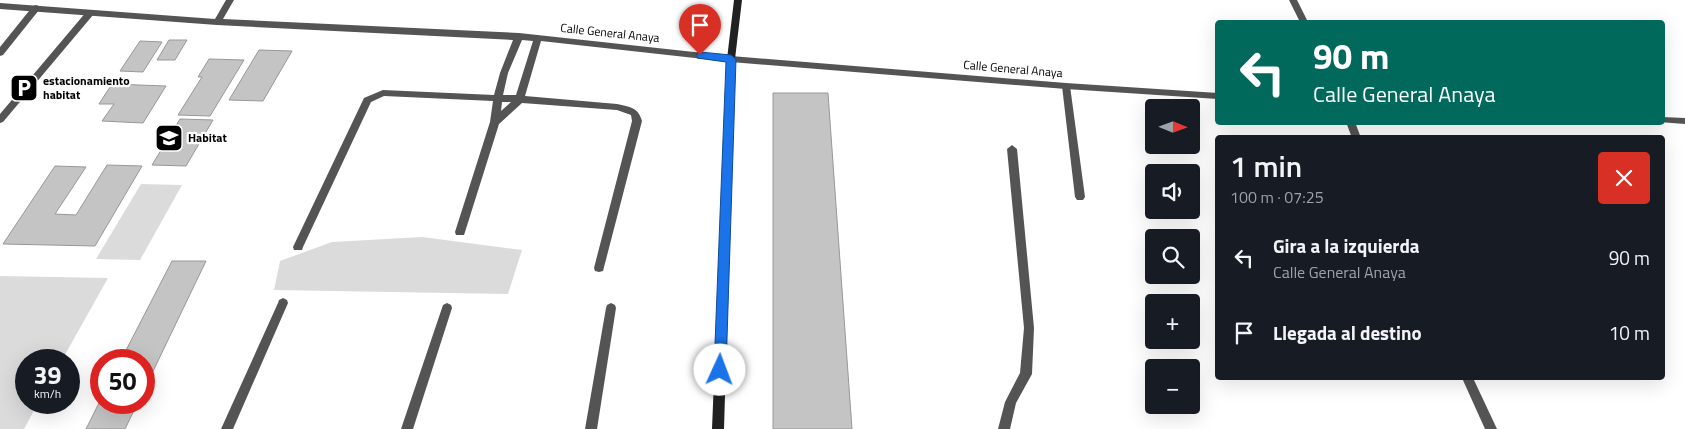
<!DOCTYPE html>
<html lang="es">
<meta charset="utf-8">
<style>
:root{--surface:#171b24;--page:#242831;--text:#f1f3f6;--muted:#9ea1a6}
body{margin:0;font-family:"Titillium Web",sans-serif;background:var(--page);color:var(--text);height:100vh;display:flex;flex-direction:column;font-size:19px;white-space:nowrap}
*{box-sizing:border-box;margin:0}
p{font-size:16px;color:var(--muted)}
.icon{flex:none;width:28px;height:28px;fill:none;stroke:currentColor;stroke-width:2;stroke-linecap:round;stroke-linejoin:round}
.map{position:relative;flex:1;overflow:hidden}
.drawer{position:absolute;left:1215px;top:135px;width:450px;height:245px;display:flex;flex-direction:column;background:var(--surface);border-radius:5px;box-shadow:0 5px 20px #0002}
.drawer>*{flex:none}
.hud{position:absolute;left:1215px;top:20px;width:450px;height:105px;border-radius:5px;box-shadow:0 5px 20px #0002;background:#00695c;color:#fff;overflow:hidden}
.needle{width:32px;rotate:91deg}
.controls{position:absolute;left:1145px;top:99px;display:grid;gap:10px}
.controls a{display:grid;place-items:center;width:55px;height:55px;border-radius:5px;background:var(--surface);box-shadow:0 5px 20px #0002;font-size:25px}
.speed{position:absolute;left:15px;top:349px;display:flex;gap:10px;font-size:25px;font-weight:700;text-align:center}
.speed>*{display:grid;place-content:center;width:65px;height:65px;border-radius:50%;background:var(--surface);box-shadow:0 5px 20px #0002;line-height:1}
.speed small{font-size:12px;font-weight:400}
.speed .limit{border:8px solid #d22;background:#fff;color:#111}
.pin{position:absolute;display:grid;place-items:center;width:42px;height:42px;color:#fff;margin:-51px -21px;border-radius:50% 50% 50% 0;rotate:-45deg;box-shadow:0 0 5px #0007}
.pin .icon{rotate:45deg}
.me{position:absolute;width:55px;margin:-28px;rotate:2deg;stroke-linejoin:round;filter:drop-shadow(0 0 4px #0008)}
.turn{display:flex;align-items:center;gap:18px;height:105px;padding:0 15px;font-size:22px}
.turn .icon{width:65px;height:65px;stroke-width:2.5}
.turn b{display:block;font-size:35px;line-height:42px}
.round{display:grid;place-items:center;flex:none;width:52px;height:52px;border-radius:5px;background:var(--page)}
.overview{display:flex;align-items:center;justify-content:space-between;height:85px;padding:0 15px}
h1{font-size:30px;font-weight:600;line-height:38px}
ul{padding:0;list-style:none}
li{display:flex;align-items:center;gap:15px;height:75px;padding:0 15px}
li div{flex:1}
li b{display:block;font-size:19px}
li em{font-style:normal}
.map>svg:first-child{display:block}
</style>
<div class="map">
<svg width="1685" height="429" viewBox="0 0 1685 429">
<rect width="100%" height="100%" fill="#fff"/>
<g fill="#dbdbdb">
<polygon points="141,184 182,185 140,260 96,259"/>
<polygon points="422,237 522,250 508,294 274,290 280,261 332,242"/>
<polygon points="0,276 108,278 62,360 26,360 26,402 38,403 24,429 0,429"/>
</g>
<g fill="#c4c4c4" stroke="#989898">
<polygon points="169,40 187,40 175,60 157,60"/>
<polygon points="140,41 162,42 143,72 120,71"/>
<polygon points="259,50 292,51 263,101 229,100"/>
<polygon points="209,59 244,60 210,116 178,115 202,77 198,77"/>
<polygon points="112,84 166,86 143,123 102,121 114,104 99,104"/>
<polygon points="773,93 828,93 852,429 773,429"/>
<polygon points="180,119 213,120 186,166 152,165"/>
<polygon points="107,165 142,166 95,246 3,244 55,166 86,167 55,214 76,215"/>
<polygon points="172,261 206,261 144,390 144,360 121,360"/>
<polygon points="101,399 101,402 138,402 125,429 86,429"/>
</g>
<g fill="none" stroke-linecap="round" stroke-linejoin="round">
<g fill="#545454" fill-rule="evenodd">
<polygon points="36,5 39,6 39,10 3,55 0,56 0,47 33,6"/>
<polygon points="90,10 94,13 93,15 3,122 0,123 0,114 87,11"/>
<polygon points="1066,83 1070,86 1085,197 1083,200 1077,200 1075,197 1062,86"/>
<polygon points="1012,145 1017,149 1034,328 1032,374 1016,403 1010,429 998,429 1005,402 1020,373 1024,328 1007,149"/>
</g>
<g fill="#545454" fill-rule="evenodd">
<path d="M 226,0 L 234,0 L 223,19 L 519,33 L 731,56 L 1066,83 L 1218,93 L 1218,99 L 1066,89 L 731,62 L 541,41 L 525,96 L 617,104 C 630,107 638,107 642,121 L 603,271 L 599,272 L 595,271 L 594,268 L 632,121 L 631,115 L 617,110 L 522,103 L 499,124 L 465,232 L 464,235 L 456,235 L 455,232 L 490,122 L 493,101 L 384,96 L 371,102 L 303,247 L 302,250 L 294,250 L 293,247 L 364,98 L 383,90 L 494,95 L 500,73 L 513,40 L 217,25 L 0,9 L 0,3 L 215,19 ZM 522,40 L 533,41 L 516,95 L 503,95 L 508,73 ZM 502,102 L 511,102 L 501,111 Z"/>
<polygon points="1289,0 1297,0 1308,22 1300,22"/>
<polygon points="1662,117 1685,118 1685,124 1659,122 1662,122"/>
<polygon points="1346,122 1355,122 1361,138 1352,138"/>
<polygon points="283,298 287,300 288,303 233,429 221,429 278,303 279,300"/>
<polygon points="447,303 451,305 452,308 413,429 401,429 442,308 443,305"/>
<polygon points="611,303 615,305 616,308 597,429 585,429 606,308 607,305"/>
<polygon points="1462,378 1473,378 1497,429 1485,429"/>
</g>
<polygon fill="#212121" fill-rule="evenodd" points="734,0 742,0 735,59 724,429 712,429 727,59"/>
</g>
<polygon fill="#1a73e8" stroke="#114b97" points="700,52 731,55 736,59 726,370 725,375 720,376 715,375 714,370 726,62 697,58 697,53"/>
<defs>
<symbol id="parking-square" viewBox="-11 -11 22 22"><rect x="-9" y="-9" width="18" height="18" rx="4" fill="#000" stroke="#fff"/><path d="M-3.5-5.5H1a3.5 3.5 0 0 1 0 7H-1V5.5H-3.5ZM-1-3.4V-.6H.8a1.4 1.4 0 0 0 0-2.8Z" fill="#fff"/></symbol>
<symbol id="school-square" viewBox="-11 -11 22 22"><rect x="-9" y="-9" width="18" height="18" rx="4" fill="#000" stroke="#fff"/><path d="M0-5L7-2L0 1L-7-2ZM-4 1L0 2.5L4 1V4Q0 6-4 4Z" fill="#fff"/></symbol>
</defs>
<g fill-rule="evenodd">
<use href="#parking-square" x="8" y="72" width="32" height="32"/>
<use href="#school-square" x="153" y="122" width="32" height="32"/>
</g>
<g text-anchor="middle" stroke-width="4.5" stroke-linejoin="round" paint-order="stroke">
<g font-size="12" fill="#000" stroke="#fff">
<text transform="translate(610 33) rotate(6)" y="4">Calle General Anaya</text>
<text transform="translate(1013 69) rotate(5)" y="4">Calle General Anaya</text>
</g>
<g font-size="12" font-weight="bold" fill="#000" stroke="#fff" text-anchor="start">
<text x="43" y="85">estacionamiento<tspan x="43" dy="14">habitat</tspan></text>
<text x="188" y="142">Habitat</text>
</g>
</g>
</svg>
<div class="controls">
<a><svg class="needle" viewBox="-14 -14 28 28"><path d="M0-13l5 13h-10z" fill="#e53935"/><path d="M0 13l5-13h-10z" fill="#9ea1a6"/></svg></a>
<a><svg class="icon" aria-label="sound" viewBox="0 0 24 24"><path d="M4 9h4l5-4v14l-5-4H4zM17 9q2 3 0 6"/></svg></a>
<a><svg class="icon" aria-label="search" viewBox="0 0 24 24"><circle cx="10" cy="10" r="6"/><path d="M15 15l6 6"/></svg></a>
<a>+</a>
<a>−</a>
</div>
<div class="speed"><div>39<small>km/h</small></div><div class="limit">50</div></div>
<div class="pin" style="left:700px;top:55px;background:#d93025"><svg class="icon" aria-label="arrive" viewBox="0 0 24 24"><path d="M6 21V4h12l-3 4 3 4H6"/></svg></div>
<svg class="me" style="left:720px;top:370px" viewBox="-20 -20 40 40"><circle r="19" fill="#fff"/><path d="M0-13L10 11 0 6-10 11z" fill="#1a73e8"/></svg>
<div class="hud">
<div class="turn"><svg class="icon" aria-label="left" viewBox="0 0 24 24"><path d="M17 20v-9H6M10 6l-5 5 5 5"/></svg><div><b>90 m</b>Calle General Anaya</div></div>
</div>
<section class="drawer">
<div class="overview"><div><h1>1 min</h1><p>100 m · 07:25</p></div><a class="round" style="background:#d93025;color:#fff"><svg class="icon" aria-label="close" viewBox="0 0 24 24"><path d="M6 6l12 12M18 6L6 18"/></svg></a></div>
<ul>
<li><svg class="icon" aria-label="left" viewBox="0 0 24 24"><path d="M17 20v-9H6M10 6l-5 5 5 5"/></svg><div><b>Gira a la izquierda</b><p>Calle General Anaya</p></div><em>90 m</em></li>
<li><svg class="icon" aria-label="arrive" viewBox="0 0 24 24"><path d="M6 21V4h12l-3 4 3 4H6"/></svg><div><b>Llegada al destino</b></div><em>10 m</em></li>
</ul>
</section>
</div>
